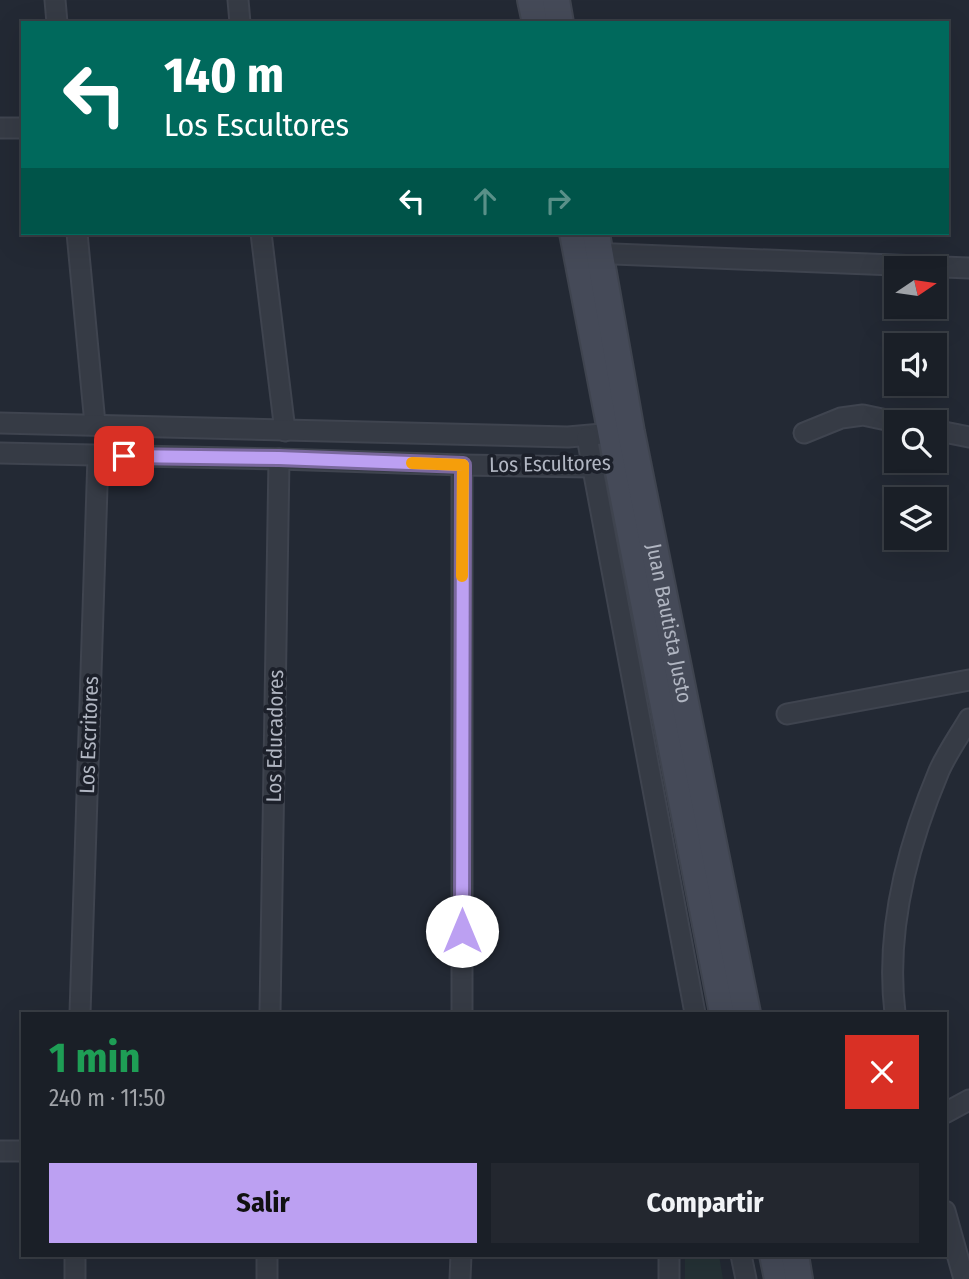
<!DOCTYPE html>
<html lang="es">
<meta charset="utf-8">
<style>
:root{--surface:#1a1f27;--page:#23272f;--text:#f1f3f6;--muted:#9fa2a7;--line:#383d44;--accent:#bca0f2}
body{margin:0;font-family:"Fira Sans Condensed",sans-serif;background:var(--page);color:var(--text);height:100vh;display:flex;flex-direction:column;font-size:26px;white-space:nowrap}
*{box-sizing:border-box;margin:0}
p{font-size:23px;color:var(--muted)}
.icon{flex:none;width:38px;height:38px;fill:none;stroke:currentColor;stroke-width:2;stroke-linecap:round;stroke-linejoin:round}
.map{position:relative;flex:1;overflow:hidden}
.sheet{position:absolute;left:21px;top:1012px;width:926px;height:245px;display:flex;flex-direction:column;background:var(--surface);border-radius:0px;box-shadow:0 7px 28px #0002,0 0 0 2px var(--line)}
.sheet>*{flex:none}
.guide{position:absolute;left:21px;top:21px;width:928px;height:214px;border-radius:0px;box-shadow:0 7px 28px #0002,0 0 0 2px var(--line);background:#00695c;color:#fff;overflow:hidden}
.needle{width:46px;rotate:77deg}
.buttons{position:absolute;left:884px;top:256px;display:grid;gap:14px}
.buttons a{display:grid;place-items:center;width:63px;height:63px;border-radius:0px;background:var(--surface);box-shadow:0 7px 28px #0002,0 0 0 2px var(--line);font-size:35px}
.pin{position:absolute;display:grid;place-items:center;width:60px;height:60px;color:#fff;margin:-30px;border-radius:14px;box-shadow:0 4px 10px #0006}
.me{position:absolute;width:77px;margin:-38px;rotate:0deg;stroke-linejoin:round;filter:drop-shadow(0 0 5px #0008)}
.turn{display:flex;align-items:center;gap:24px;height:147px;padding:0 28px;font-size:32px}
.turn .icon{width:91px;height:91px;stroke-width:2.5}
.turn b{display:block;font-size:49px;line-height:60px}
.lanes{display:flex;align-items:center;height:66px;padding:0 28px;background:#0003;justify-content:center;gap:35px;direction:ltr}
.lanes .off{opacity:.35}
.round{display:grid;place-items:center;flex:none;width:74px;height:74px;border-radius:0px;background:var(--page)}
.summary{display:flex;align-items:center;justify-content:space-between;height:119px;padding:0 28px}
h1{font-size:42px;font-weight:700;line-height:52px;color:#1e9e55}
.button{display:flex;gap:14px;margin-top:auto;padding:14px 28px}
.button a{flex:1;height:80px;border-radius:0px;background:var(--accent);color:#111;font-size:28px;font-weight:700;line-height:80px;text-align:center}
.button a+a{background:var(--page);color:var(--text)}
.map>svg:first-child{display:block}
</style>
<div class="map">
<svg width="969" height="1279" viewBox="0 0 969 1279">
<rect width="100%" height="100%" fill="#232934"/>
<polygon fill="#253236" points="685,1255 719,1255 723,1279 685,1279"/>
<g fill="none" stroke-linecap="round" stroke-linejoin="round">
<defs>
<g id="street">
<polyline points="55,0 57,23"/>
<polyline points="238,0 240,23"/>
<polyline points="0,128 23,128"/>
<polyline points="77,233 95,424"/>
<polyline points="261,233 285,431"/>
<polyline points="589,253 969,268"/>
<polyline points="0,423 568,437 625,432"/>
<polyline points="934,430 969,437"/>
<polyline points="804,433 841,418 863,415 896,422"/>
<polyline points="587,437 695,1013"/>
<polyline points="0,453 279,459 462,465 592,467 616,462 628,465"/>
<polyline points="787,714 969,680"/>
<polyline points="80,1013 98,456"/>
<polyline points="270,1013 279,459"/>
<polyline points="462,1013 462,465"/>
<path d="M 895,1013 C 885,930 907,847 939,771 C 947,753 959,736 969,719"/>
<polyline points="945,1113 969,1100"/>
<polyline points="0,1151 23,1151"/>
<polyline points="945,1211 964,1279"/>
<polyline points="741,1255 746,1279"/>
<polyline points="75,1279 75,1255"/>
<polyline points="267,1279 267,1255"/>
<polyline points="460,1279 461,1255"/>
<polyline points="669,1279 669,1255"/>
</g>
<g id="secondary">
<polyline points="531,0 536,23"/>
<polyline points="556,0 560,23"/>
<polyline points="573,233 723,1013"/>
<path id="s1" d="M 596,233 L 631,432 L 747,1013"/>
<polyline points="773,1255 778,1279"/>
<polyline points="795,1255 799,1279"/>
</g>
</defs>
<use href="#street" stroke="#3f444f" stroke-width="23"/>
<use href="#secondary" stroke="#3f444f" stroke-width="30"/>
<use href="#street" stroke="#363b45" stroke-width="19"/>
<use href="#secondary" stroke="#454a58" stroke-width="26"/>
</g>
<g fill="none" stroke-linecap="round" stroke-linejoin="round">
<defs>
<polyline id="route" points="124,456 279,458 463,465 462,931"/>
</defs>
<use href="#route" stroke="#7a689d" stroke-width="18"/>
<use href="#route" stroke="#bca0f2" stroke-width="12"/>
<polyline stroke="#f59e0b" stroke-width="12" points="412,463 463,465 462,576"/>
</g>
<g text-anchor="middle" stroke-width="7" stroke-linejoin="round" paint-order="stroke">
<g font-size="21" fill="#b1b6c2" stroke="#1c202a">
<text transform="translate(550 464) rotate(-1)" y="7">Los Escultores</text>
<text dy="7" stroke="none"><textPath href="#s1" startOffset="397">Juan Bautista Justo</textPath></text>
<text transform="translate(89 735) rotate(-88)" y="7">Los Escritores</text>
<text transform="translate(275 736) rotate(-89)" y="7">Los Educadores</text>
</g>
</g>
</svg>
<div class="buttons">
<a><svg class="needle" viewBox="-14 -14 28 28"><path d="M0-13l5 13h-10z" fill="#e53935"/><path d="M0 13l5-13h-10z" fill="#9fa2a7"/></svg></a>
<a><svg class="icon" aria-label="sound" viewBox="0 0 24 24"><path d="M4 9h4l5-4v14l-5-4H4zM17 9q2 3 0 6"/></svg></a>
<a><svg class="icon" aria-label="search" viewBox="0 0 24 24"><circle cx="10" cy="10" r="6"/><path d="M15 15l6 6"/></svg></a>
<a><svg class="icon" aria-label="layers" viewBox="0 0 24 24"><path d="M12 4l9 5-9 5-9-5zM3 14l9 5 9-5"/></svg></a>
</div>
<div class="pin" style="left:124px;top:456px;background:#d93025"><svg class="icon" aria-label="arrive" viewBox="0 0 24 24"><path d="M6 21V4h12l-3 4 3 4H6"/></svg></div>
<svg class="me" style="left:462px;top:931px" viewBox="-20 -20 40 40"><circle r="19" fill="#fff"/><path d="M0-13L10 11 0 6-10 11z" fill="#bca0f2"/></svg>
<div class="guide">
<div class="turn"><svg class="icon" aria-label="left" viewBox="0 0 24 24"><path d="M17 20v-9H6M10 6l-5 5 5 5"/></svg><div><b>140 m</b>Los Escultores</div></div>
<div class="lanes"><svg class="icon" aria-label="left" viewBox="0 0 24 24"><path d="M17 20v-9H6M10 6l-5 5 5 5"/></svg><svg class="icon off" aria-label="ahead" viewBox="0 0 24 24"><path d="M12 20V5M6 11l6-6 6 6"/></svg><svg class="icon off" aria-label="right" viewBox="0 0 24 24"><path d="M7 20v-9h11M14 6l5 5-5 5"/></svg></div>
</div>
<section class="sheet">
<div class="summary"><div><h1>1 min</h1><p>240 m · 11:50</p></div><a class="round" style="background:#d93025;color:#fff"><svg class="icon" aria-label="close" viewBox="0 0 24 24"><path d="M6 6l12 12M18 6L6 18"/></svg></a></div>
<div class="button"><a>Salir</a><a>Compartir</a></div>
</section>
</div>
